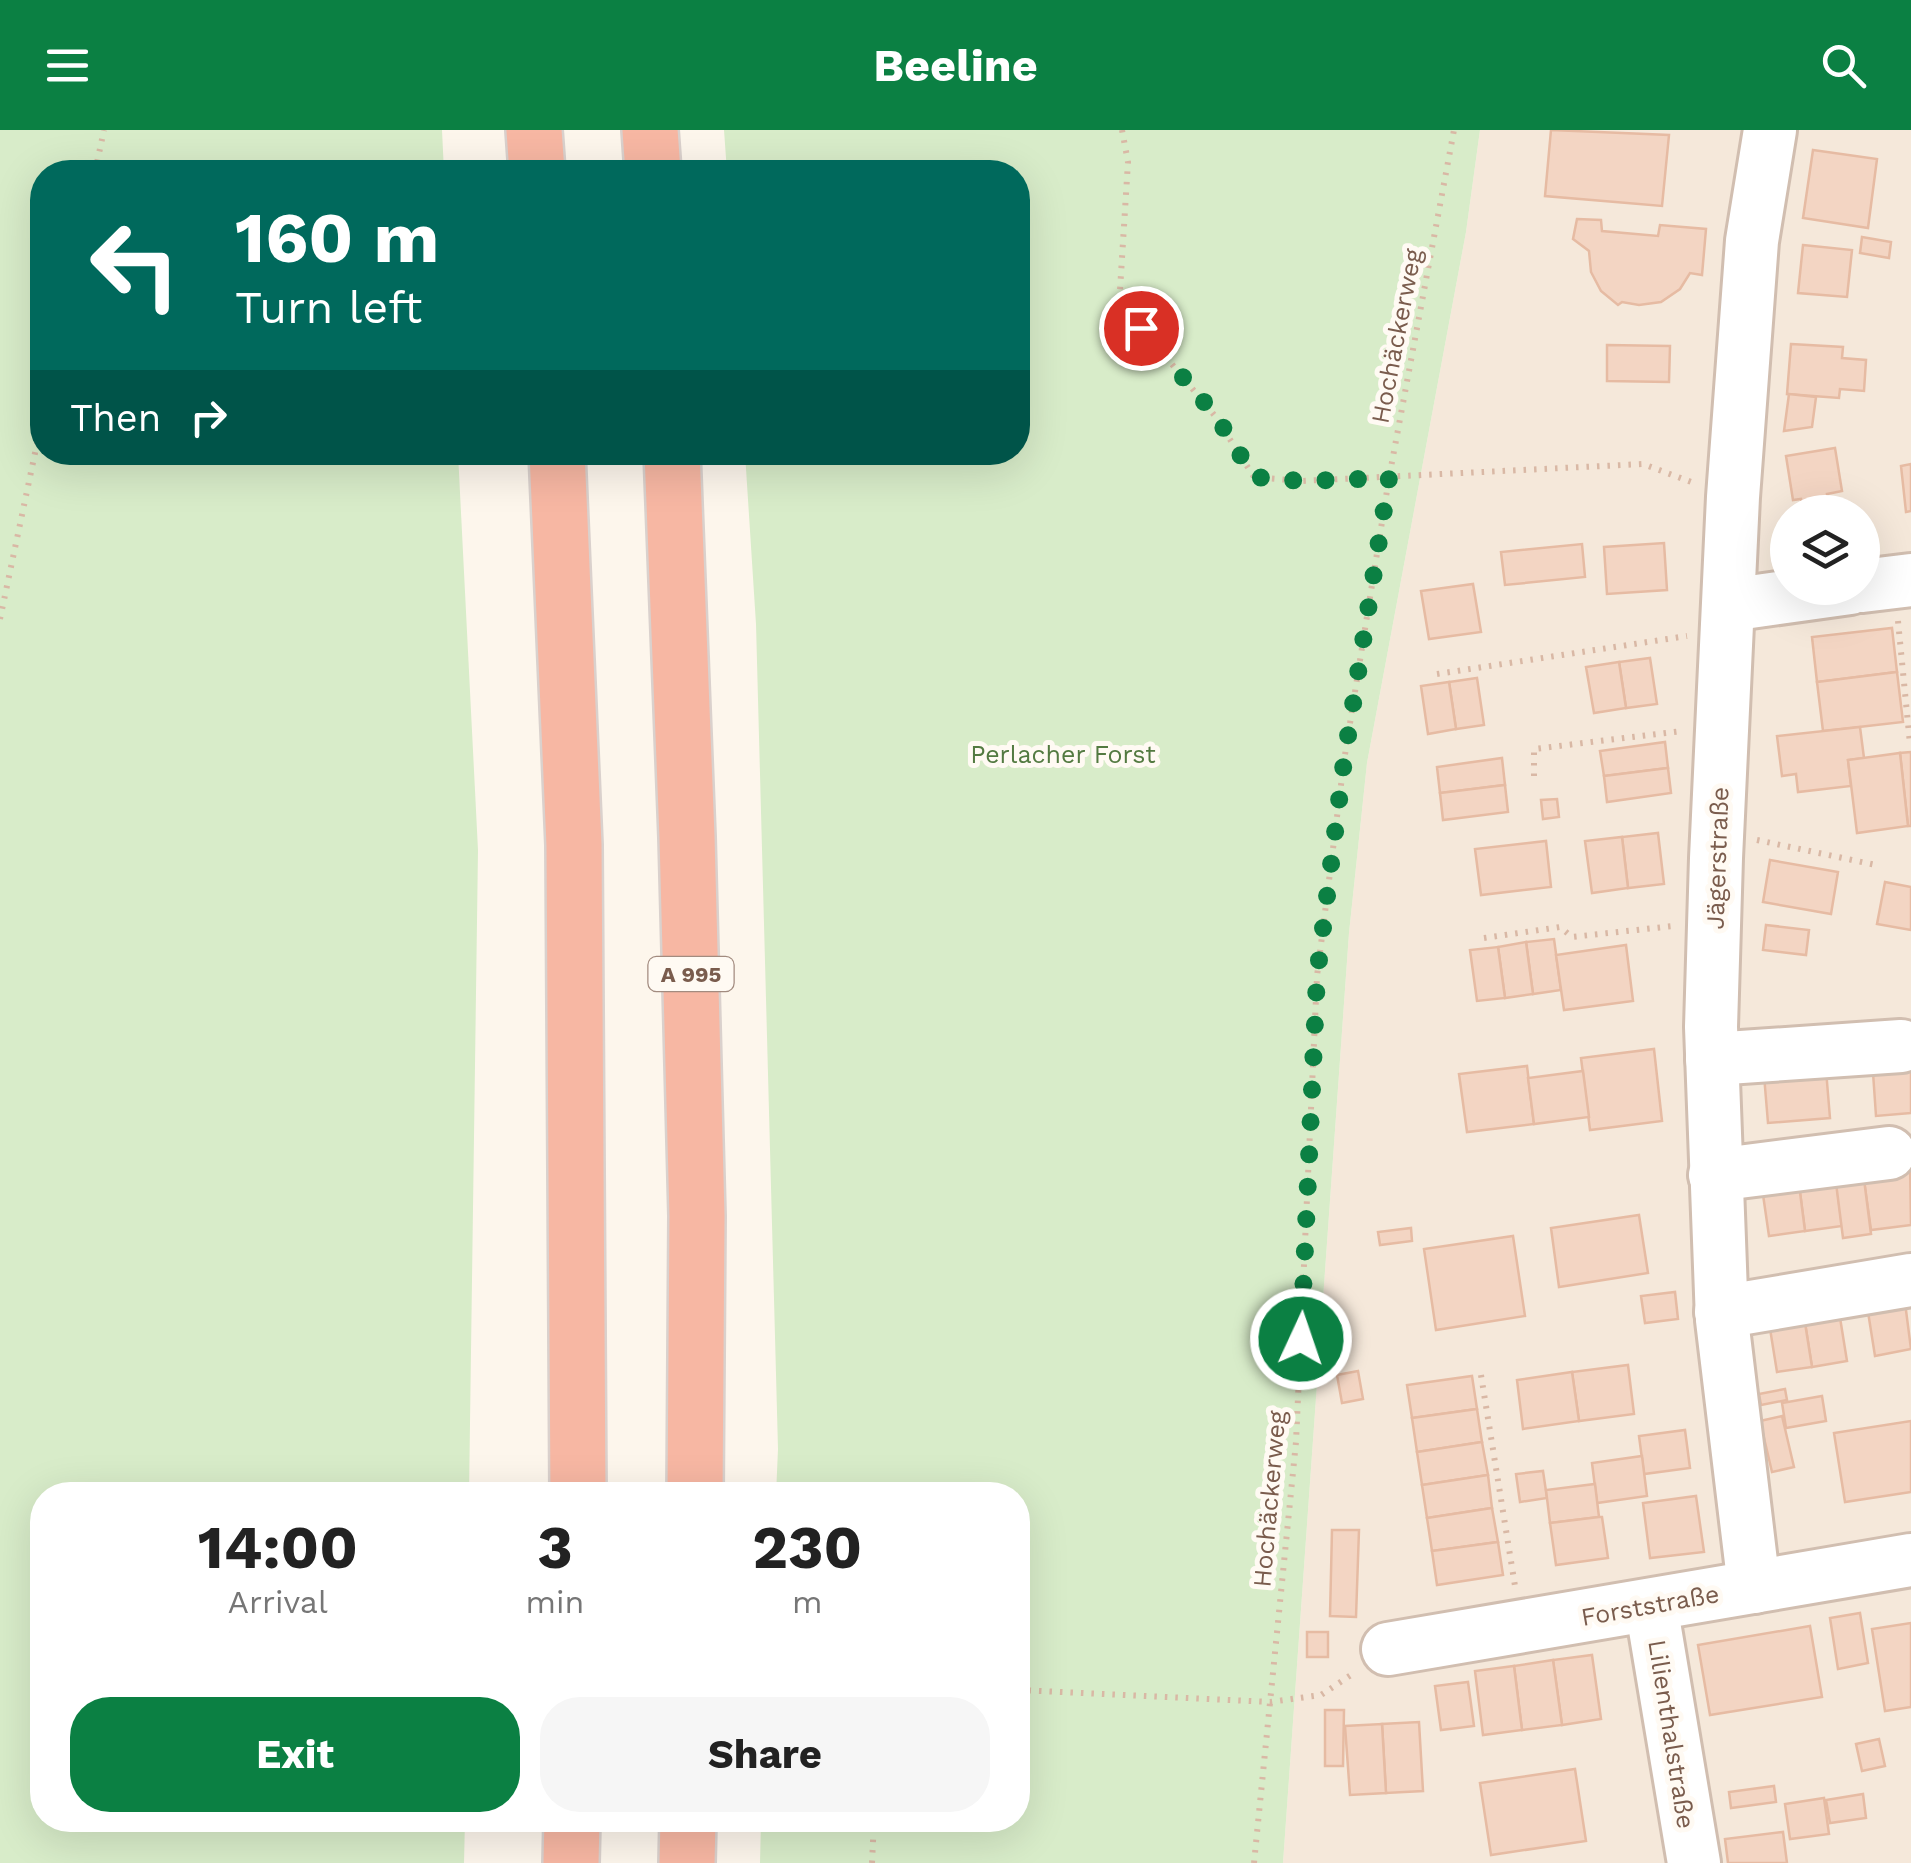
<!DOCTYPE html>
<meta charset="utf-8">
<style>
:root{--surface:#fff;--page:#f6f6f6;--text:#222;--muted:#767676;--accent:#0b8043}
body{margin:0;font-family:"Work Sans",sans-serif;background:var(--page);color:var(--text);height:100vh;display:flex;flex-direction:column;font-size:38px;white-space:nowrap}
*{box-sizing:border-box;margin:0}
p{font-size:32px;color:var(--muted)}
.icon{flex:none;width:55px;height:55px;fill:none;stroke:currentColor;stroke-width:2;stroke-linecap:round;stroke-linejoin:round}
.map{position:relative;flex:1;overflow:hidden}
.drawer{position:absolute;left:30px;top:1352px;width:1000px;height:350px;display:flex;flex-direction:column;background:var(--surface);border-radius:40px;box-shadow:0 10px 40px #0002}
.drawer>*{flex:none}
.top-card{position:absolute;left:30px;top:30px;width:1000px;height:305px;border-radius:40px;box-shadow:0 10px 40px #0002;background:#00695c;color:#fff;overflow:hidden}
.tools{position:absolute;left:1770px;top:365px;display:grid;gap:20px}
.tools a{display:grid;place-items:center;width:110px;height:110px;border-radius:50%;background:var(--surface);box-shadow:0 10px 40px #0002;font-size:50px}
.pin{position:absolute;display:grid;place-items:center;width:85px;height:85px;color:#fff;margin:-42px;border:5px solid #fff;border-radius:50%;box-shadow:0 2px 10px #0007}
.me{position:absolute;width:110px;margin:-55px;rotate:3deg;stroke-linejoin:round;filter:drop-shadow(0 0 8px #0008)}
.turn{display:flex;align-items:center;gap:35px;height:210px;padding:0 40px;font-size:45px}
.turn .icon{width:130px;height:130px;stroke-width:2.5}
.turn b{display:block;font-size:70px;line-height:85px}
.then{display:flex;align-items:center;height:95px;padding:0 40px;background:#0003;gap:20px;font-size:38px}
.eta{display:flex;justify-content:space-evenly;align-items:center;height:170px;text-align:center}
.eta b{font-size:60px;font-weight:700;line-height:70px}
.button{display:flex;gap:20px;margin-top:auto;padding:20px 40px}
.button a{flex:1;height:115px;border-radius:40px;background:var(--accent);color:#fff;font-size:40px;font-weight:700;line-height:115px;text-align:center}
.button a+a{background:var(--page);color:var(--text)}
header{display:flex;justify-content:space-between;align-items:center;height:130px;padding:0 40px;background:var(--accent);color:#fff;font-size:45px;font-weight:700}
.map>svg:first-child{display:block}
</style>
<header><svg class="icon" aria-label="menu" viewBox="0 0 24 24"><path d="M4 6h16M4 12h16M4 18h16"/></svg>Beeline<svg class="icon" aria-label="search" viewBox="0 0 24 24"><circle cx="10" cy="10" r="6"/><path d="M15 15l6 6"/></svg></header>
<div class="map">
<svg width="1911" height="1733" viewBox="0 0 1911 1733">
<rect width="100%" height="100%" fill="#fdf6ec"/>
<path fill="#f5e8da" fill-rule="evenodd" d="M 1480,0 L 1911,0 L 1911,1733 L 1283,1733 L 1349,803 L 1367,633 L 1466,102 ZM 1788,382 L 1862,382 L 1862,458 L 1788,458 Z"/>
<g fill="#d8ecc9">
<polygon points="0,0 442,0 444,42 42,42 42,322 458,323 478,720 469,1365 42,1365 42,1690 465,1690 464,1733 0,1733"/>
<polygon points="724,0 1480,0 1466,102 1367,633 1349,803 1283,1733 760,1733 761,1690 1018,1690 1018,1365 776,1365 778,1319 756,494 745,323 1018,322 1018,42 727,42"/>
</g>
<g fill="#f3d5c3" stroke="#e6bba3" stroke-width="2.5">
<polygon points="1551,0 1669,5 1662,76 1545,66"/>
<polygon points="1813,20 1877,29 1868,98 1803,88"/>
<polygon points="1577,89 1601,90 1602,101 1658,106 1660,95 1706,99 1702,145 1690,143 1680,159 1661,172 1639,175 1622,172 1618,175 1601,161 1591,142 1589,121 1573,109"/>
<polygon points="1862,107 1891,112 1889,128 1860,123"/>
<polygon points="1803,115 1852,120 1847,167 1798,163"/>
<polygon points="1791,214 1843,217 1842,228 1866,230 1864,261 1840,259 1839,268 1787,264"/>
<polygon points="1607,215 1670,216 1669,252 1607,251"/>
<polygon points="1789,264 1816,267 1812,297 1784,301"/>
<polygon points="1835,318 1842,361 1827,364 1830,380 1803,382 1801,369 1793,370 1786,326"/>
<polygon points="1911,334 1911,381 1906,382 1901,336"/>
<polygon points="1664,413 1667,460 1607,464 1604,417"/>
<polygon points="1582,414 1585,447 1505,455 1501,422"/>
<polygon points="1473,454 1481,502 1429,509 1421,461"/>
<polygon points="1892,498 1897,542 1817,552 1812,507"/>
<polygon points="1650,528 1657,574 1626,578 1619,532"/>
<polygon points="1619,532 1626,578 1594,583 1586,537"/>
<polygon points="1897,542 1903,592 1823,601 1817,552"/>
<polygon points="1477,548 1484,595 1456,599 1449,552"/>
<polygon points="1449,552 1456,599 1428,604 1421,556"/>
<polygon points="1860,597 1864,628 1848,630 1851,656 1798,662 1796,644 1782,646 1777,606"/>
<polygon points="1665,612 1668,638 1604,646 1600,621"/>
<polygon points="1911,622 1911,696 1908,696 1900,623"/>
<polygon points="1900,623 1908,696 1857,703 1848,630"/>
<polygon points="1502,628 1505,655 1440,663 1437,637"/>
<polygon points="1668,638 1671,663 1607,672 1604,646"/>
<polygon points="1505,655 1508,682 1443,690 1440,663"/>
<polygon points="1557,669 1559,687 1543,689 1541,670"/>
<polygon points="1658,703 1664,754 1628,758 1622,707"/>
<polygon points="1622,707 1628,758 1592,763 1585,711"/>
<polygon points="1546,711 1551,757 1481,765 1475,719"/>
<polygon points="1770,730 1838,742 1831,784 1763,772"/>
<polygon points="1885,752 1911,757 1911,800 1877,794"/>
<polygon points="1766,795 1809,800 1806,825 1763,820"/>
<polygon points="1554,809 1561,860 1533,864 1526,812"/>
<polygon points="1526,812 1533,864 1505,868 1498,817"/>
<polygon points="1626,815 1633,871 1564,880 1556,825"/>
<polygon points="1498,817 1505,868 1477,871 1470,820"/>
<polygon points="1654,919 1662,991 1590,1000 1581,928"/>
<polygon points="1911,925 1911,983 1876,986 1872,928"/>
<polygon points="1825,928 1830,988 1768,993 1763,933"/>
<polygon points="1527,936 1534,994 1467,1002 1459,944"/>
<polygon points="1583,941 1589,987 1534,994 1528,948"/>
<polygon points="1910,1031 1911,1095 1871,1100 1862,1037"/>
<polygon points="1834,1034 1842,1096 1805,1101 1797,1039"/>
<polygon points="1797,1039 1805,1101 1769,1106 1760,1044"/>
<polygon points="1864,1049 1871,1104 1843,1108 1836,1053"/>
<polygon points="1639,1085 1648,1143 1559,1157 1551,1098"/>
<polygon points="1411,1098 1412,1111 1380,1115 1378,1102"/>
<polygon points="1513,1106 1525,1186 1436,1200 1424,1119"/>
<polygon points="1903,1157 1911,1219 1875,1226 1865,1163"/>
<polygon points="1675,1162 1678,1189 1645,1193 1641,1166"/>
<polygon points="1837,1169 1847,1231 1812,1237 1802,1174"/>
<polygon points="1802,1174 1812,1237 1777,1242 1767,1180"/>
<polygon points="1628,1235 1634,1284 1579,1291 1572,1242"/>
<polygon points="1358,1241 1363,1269 1342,1273 1337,1245"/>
<polygon points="1572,1242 1579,1291 1523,1299 1517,1250"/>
<polygon points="1472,1246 1477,1279 1412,1288 1407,1255"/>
<polygon points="1785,1259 1787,1270 1761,1275 1759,1264"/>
<polygon points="1822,1266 1826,1291 1786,1298 1782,1273"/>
<polygon points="1477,1279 1482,1312 1417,1322 1412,1288"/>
<polygon points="1782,1286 1794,1337 1772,1342 1760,1291"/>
<polygon points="1911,1291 1911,1362 1845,1372 1834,1303"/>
<polygon points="1685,1300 1690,1338 1644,1344 1639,1306"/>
<polygon points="1482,1312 1488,1345 1422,1355 1417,1322"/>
<polygon points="1642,1326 1647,1366 1597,1373 1592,1333"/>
<polygon points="1543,1341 1547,1368 1520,1372 1516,1344"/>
<polygon points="1488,1345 1492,1378 1427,1388 1422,1355"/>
<polygon points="1595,1354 1599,1387 1550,1393 1546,1360"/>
<polygon points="1696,1366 1704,1422 1650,1428 1643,1373"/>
<polygon points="1492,1378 1498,1412 1432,1421 1427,1388"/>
<polygon points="1599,1387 1602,1387 1608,1428 1556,1435 1550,1393"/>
<polygon points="1332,1400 1359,1400 1356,1487 1330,1486"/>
<polygon points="1498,1412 1503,1445 1437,1455 1432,1421"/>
<polygon points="1860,1483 1868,1533 1838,1539 1830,1488"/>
<polygon points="1911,1493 1911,1577 1885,1581 1872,1499"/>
<polygon points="1810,1496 1822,1567 1710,1585 1698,1515"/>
<rect x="1307" y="1502" width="21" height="25"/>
<polygon points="1592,1525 1601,1589 1562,1595 1553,1530"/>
<polygon points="1553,1530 1562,1595 1522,1600 1514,1536"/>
<polygon points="1514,1536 1522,1600 1483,1605 1475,1541"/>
<polygon points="1468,1552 1474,1596 1441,1600 1435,1556"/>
<polygon points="1325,1580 1344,1580 1343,1636 1325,1636"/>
<polygon points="1419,1592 1423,1661 1386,1663 1382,1594"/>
<polygon points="1382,1594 1386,1663 1350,1665 1345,1596"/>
<polygon points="1879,1609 1885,1636 1862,1641 1856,1614"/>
<polygon points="1575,1639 1586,1711 1491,1725 1480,1653"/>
<polygon points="1774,1656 1776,1672 1731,1678 1729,1662"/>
<polygon points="1863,1664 1866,1688 1830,1693 1826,1670"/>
<polygon points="1824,1668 1829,1704 1790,1709 1785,1674"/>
<polygon points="1783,1702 1787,1733 1728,1733 1725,1709"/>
</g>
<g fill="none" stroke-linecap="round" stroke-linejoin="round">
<defs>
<g id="minor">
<polyline points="1862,456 1911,450"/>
<polyline points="1729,475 1850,458"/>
<polyline points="1712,929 1901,916"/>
<polyline points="1715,1045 1889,1023"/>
<polyline points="1721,1182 1911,1150"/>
<polyline points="1754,1457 1722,1190 1711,897 1716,728 1733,367 1752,111 1770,0"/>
<polyline points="1651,1475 1694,1733"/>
<polyline points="1388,1519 1911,1430"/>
</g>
<g id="highway">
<polyline points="534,0 537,42"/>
<polyline points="650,0 653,42"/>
<polyline points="557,322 574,715 578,1365"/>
<polyline points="672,322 687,707 697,1086 695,1365"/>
<polyline points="571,1733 572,1690"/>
<polyline points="687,1733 688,1690"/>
</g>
</defs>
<use href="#minor" stroke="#d1beb0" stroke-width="58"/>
<use href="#highway" stroke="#dad1cd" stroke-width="60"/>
<g stroke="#d9b8a5" stroke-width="6" stroke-dasharray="2.5 8" stroke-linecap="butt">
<polyline points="1122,0 1128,32 1120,160 1141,197 1215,286 1254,347 1301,351 1643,334 1694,353"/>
<polyline points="95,42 104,0"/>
<polyline points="0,489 42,290"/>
<polyline points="1898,491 1910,614"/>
<polyline points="1437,544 1687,506"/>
<polyline points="1534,646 1534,619 1682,601"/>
<polyline points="1757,710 1876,735"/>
<polyline points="1484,808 1560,797 1572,807 1673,796"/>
<polyline points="1481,1245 1515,1456"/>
<polyline points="875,1365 875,1354"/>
<polyline points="1018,1560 1270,1572 1321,1565 1354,1543"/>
<polyline points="872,1733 874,1690"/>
<polyline points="1254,1733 1296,1312 1317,846 1344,631 1389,348 1454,0"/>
</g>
<use href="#minor" stroke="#fff" stroke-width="52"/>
<use href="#highway" stroke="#f7b7a3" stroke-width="55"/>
</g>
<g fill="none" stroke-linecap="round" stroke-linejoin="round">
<polyline stroke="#0b8043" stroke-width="18" stroke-dasharray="0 32.4" points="1141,198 1216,286 1254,347 1301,351 1389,348 1344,631 1317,846 1301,1209"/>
</g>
<g text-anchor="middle" stroke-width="10" stroke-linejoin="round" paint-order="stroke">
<rect fill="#fffaf3" stroke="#a28b7f" stroke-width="2.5" x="648.5" y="827" width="85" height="34" rx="8"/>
<g font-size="22" font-weight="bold" fill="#7a5c4d">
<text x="691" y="852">A 995</text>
</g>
<g font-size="25" fill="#7a5c4d" stroke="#fffaf3">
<text transform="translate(1396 206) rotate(-79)" y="9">Hochäckerweg</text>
<text transform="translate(1717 728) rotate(-88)" y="9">Jägerstraße</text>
<text transform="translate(1269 1369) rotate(-85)" y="9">Hochäckerweg</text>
<text transform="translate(1650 1475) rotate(-10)" y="9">Forststraße</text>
<text transform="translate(1672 1604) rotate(81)" y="9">Lilienthalstraße</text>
</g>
<g font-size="25" fill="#537a41" stroke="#fffaf3">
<text x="1063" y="633">Perlacher Forst</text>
</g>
</g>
</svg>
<div class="tools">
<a><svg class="icon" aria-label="layers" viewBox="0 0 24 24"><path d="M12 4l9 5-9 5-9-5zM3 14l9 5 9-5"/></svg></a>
</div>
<div class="pin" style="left:1141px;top:198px;background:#d93025"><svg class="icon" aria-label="arrive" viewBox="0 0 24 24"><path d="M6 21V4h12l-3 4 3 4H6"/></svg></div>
<svg class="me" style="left:1301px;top:1209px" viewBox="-20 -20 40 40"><circle r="17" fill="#0b8043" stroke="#fff" stroke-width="3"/><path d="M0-11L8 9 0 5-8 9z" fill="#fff"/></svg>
<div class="top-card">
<div class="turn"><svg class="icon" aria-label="left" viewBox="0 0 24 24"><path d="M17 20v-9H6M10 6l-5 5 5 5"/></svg><div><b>160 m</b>Turn left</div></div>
<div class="then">Then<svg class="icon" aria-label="right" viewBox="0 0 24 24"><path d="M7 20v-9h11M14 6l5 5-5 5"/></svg></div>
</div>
<section class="drawer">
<div class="eta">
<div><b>14:00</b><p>Arrival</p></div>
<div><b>3</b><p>min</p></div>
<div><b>230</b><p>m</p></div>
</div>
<div class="button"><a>Exit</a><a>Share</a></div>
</section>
</div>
